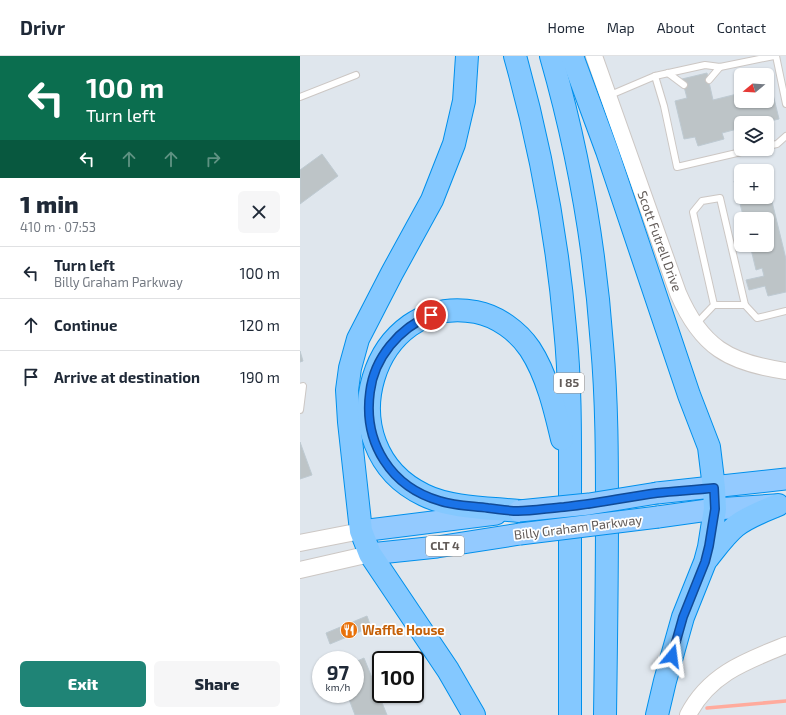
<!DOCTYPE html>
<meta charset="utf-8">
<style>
:root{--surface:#fff;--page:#f6f6f7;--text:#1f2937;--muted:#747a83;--line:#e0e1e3;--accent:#1f8476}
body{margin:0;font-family:"Exo 2",sans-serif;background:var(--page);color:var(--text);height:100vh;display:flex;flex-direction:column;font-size:15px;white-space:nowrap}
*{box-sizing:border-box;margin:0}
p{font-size:13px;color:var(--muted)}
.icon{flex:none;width:22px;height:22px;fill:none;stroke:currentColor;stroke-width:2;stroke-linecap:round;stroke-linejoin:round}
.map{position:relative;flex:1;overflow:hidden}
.drawer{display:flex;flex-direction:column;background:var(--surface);width:300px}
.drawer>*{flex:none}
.guide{background:#0b6e4f;color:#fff;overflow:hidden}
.needle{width:26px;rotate:252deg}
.tools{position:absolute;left:434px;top:12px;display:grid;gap:8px}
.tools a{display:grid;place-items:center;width:40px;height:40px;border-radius:6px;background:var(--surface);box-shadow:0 1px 3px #0004;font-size:20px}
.speed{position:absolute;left:12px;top:595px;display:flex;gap:8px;font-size:20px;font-weight:700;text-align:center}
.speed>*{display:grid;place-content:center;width:52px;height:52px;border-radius:50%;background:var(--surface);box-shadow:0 1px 3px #0004;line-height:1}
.speed small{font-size:10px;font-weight:400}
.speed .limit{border:2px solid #111;border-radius:6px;background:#fff;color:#111}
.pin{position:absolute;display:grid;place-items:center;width:34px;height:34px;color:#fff;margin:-17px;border:2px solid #fff;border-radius:50%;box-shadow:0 1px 4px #0007}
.me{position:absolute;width:44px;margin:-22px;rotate:16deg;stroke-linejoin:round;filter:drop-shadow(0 0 3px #0008)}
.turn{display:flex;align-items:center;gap:14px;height:84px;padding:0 20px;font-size:18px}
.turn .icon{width:52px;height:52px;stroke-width:2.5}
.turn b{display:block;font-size:28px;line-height:34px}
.lanes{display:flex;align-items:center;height:38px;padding:0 20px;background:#0003;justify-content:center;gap:20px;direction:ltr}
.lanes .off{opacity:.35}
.round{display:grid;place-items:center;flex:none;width:42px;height:42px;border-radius:6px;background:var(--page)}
.headline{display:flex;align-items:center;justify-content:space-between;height:68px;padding:0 20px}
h1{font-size:24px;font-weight:800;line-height:30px}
.action{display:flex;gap:8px;margin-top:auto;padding:8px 20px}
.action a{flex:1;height:46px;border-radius:6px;background:var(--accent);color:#fff;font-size:16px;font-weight:800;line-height:46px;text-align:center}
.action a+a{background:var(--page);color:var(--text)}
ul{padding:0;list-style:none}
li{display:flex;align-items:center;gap:12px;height:52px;padding:0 20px;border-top:1px solid var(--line)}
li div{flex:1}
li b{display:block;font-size:15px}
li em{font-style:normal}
header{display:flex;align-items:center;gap:24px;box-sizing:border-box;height:56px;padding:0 20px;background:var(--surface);border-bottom:1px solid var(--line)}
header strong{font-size:19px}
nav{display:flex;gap:22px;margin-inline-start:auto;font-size:14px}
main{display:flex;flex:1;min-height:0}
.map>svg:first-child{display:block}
</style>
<header>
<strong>Drivr</strong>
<nav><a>Home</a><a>Map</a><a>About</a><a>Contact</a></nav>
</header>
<main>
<section class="drawer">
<div class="guide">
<div class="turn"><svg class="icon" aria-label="left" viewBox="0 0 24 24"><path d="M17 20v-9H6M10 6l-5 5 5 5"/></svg><div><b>100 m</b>Turn left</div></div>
<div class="lanes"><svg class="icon" aria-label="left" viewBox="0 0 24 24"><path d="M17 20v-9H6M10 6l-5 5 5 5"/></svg><svg class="icon off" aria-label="ahead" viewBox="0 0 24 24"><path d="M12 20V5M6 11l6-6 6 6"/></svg><svg class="icon off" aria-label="ahead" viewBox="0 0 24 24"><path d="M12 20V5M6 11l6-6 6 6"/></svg><svg class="icon off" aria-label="right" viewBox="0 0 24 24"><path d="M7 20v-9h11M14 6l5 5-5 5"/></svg></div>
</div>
<div class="headline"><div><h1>1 min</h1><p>410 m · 07:53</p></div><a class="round"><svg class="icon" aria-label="close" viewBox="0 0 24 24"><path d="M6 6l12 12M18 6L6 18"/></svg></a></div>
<ul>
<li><svg class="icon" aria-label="left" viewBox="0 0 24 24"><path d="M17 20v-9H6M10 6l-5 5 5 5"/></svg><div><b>Turn left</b><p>Billy Graham Parkway</p></div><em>100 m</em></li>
<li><svg class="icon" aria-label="ahead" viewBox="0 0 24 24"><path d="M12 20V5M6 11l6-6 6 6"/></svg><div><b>Continue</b></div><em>120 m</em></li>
<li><svg class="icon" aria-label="arrive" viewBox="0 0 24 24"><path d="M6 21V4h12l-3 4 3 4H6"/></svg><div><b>Arrive at destination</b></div><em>190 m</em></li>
</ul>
<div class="action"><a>Exit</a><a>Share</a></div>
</section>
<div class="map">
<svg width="486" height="659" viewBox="0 0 486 659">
<rect width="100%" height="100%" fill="#dfe6ed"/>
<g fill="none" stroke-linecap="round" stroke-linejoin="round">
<polyline stroke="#ffab9d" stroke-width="3.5" points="407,652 486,645"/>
</g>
<g fill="#bdc4c7" stroke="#becad2">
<polygon points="407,17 413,44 441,37 441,45 467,45 467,31 471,30 479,63 462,67 441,67 441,72 422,77 424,83 398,90 395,81 384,83 375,45 387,42 382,23"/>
<polygon points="22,98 38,120 0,148 0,114"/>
<polygon points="441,123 441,141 467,141 467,125 486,203 486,236 468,240 465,230 449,234 446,224 464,220 462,212 456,214 450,189 467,189 467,163 444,163 434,125"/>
<polygon points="0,295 3,305 0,306"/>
<polygon points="0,386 12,419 0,423"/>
<polygon points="67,560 71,571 30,588 26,577"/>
<polygon points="64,602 87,659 55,659 47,638 55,638 55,606"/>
</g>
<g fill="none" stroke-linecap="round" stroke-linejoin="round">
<defs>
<g id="service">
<polyline points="476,0 486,48"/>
<polyline points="368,17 384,29"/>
<polyline points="355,20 405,9 420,11 474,0"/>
<polyline points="409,24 420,11"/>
<polyline points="308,40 355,20 364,50 377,111 454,93"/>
<polyline points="0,41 56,19"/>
<polyline points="467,90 477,88 486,80"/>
<polyline points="445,249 457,262 486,255"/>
<polyline points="396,268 414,249 393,156 402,145 420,142 445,249 414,249"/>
<polyline points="0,331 3,330 0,354"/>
</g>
<g id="tertiary">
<path d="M 294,0 L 378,237 C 401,291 429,307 486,315"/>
<polyline points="0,487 61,475"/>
<polyline points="0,514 70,498"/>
<path d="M 388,659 C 409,618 446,605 486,589"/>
</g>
<g id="trunk">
<polyline points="357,437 486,423"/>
<polyline points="358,461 415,453 474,449"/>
<polyline points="61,475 196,458"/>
<polyline points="70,498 137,491 220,478"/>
</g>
<g id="motorway">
<polyline points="167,0 164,45 154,88 132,144 92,217 58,283 50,312 47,334 49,366 61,475 70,498 148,614 174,659"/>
<path d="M 215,0 C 240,89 257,180 265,272 C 271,331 270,390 270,449 C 270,519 270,589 270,659"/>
<path d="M 251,0 C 278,94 295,191 302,289 C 307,345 307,402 307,459 C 307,526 306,592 305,659"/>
<polyline points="272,0 307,95 389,339 409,391 414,432 415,453 409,491 405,506 383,561 365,625 357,659"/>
<path d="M 219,455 C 190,452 150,452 124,439 C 24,391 72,236 176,256 C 197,260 218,275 230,293 C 247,319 255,353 262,383"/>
<path d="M 407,503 C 416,492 425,479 436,470 C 449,460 464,455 478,449"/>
</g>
</defs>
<use href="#service" stroke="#ccc7c4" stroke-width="8"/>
<use href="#tertiary" stroke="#ccc7c4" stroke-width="18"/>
<use href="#trunk" stroke="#0090ec" stroke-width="23"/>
<use href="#motorway" stroke="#0090ec" stroke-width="24"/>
<use href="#service" stroke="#fff" stroke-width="6"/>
<use href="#tertiary" stroke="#fff" stroke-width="16"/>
<use href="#trunk" stroke="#93caff" stroke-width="21"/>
<use href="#motorway" stroke="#84c8ff" stroke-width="22"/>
<defs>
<g id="trunk-bridge">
<polyline points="219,455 289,448 357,437"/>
<polyline points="220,478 358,461"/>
</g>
</defs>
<use href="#trunk-bridge" stroke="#0090ec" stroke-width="23" stroke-linecap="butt"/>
<use href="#trunk-bridge" stroke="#93caff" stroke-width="21"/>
</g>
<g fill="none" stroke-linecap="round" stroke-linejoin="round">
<defs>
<path id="route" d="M 131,259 C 99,272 74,302 70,336 C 63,387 91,431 140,445 C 155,450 173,450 188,452 C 198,453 208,455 218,455 C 233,455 249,452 264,451 C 295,448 326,441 357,437 C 376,435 395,434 414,432 L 415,453 L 409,490 L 405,506 L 383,561 L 372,600"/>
</defs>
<use href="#route" stroke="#114b97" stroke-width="10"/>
<use href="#route" stroke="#1a73e8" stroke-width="7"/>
</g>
<defs>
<symbol id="restaurant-disc" viewBox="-11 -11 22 22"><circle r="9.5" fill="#e8710a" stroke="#fff"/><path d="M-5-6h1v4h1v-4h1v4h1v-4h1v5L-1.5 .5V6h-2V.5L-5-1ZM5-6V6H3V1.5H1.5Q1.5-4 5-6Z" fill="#fff"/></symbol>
</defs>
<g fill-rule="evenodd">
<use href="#restaurant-disc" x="39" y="564" width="20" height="20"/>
</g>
<g text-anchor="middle" stroke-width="3.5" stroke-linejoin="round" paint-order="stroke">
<g fill="#fff" stroke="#918c8a" stroke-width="1">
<rect x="254" y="317" width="30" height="20" rx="3"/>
<rect x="126" y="480" width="38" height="20" rx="3"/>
</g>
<g font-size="12" font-weight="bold" fill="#625b58">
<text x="269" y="331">I 85</text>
<text x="145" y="494">CLT 4</text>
</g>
<g font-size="13" fill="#625b58" stroke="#fff">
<text transform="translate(360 185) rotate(70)" y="5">Scott Futrell Drive</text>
<text transform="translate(278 471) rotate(-7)" y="5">Billy Graham Parkway</text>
</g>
<g font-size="13" font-weight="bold" fill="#c56008" stroke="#fff" text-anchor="start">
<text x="62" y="579">Waffle House</text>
</g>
</g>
</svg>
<div class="tools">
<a><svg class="needle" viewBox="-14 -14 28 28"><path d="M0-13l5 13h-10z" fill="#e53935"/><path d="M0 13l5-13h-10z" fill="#747a83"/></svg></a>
<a><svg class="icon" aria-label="layers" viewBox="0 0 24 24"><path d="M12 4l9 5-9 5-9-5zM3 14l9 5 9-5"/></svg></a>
<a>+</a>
<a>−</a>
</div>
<div class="speed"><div>97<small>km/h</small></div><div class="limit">100</div></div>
<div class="pin" style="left:131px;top:259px;background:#d93025"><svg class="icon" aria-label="arrive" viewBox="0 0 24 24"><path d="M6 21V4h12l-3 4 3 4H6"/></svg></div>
<svg class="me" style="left:372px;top:600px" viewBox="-20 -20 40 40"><path d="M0-17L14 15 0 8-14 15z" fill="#1a73e8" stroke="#fff" stroke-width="4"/></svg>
</div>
</main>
